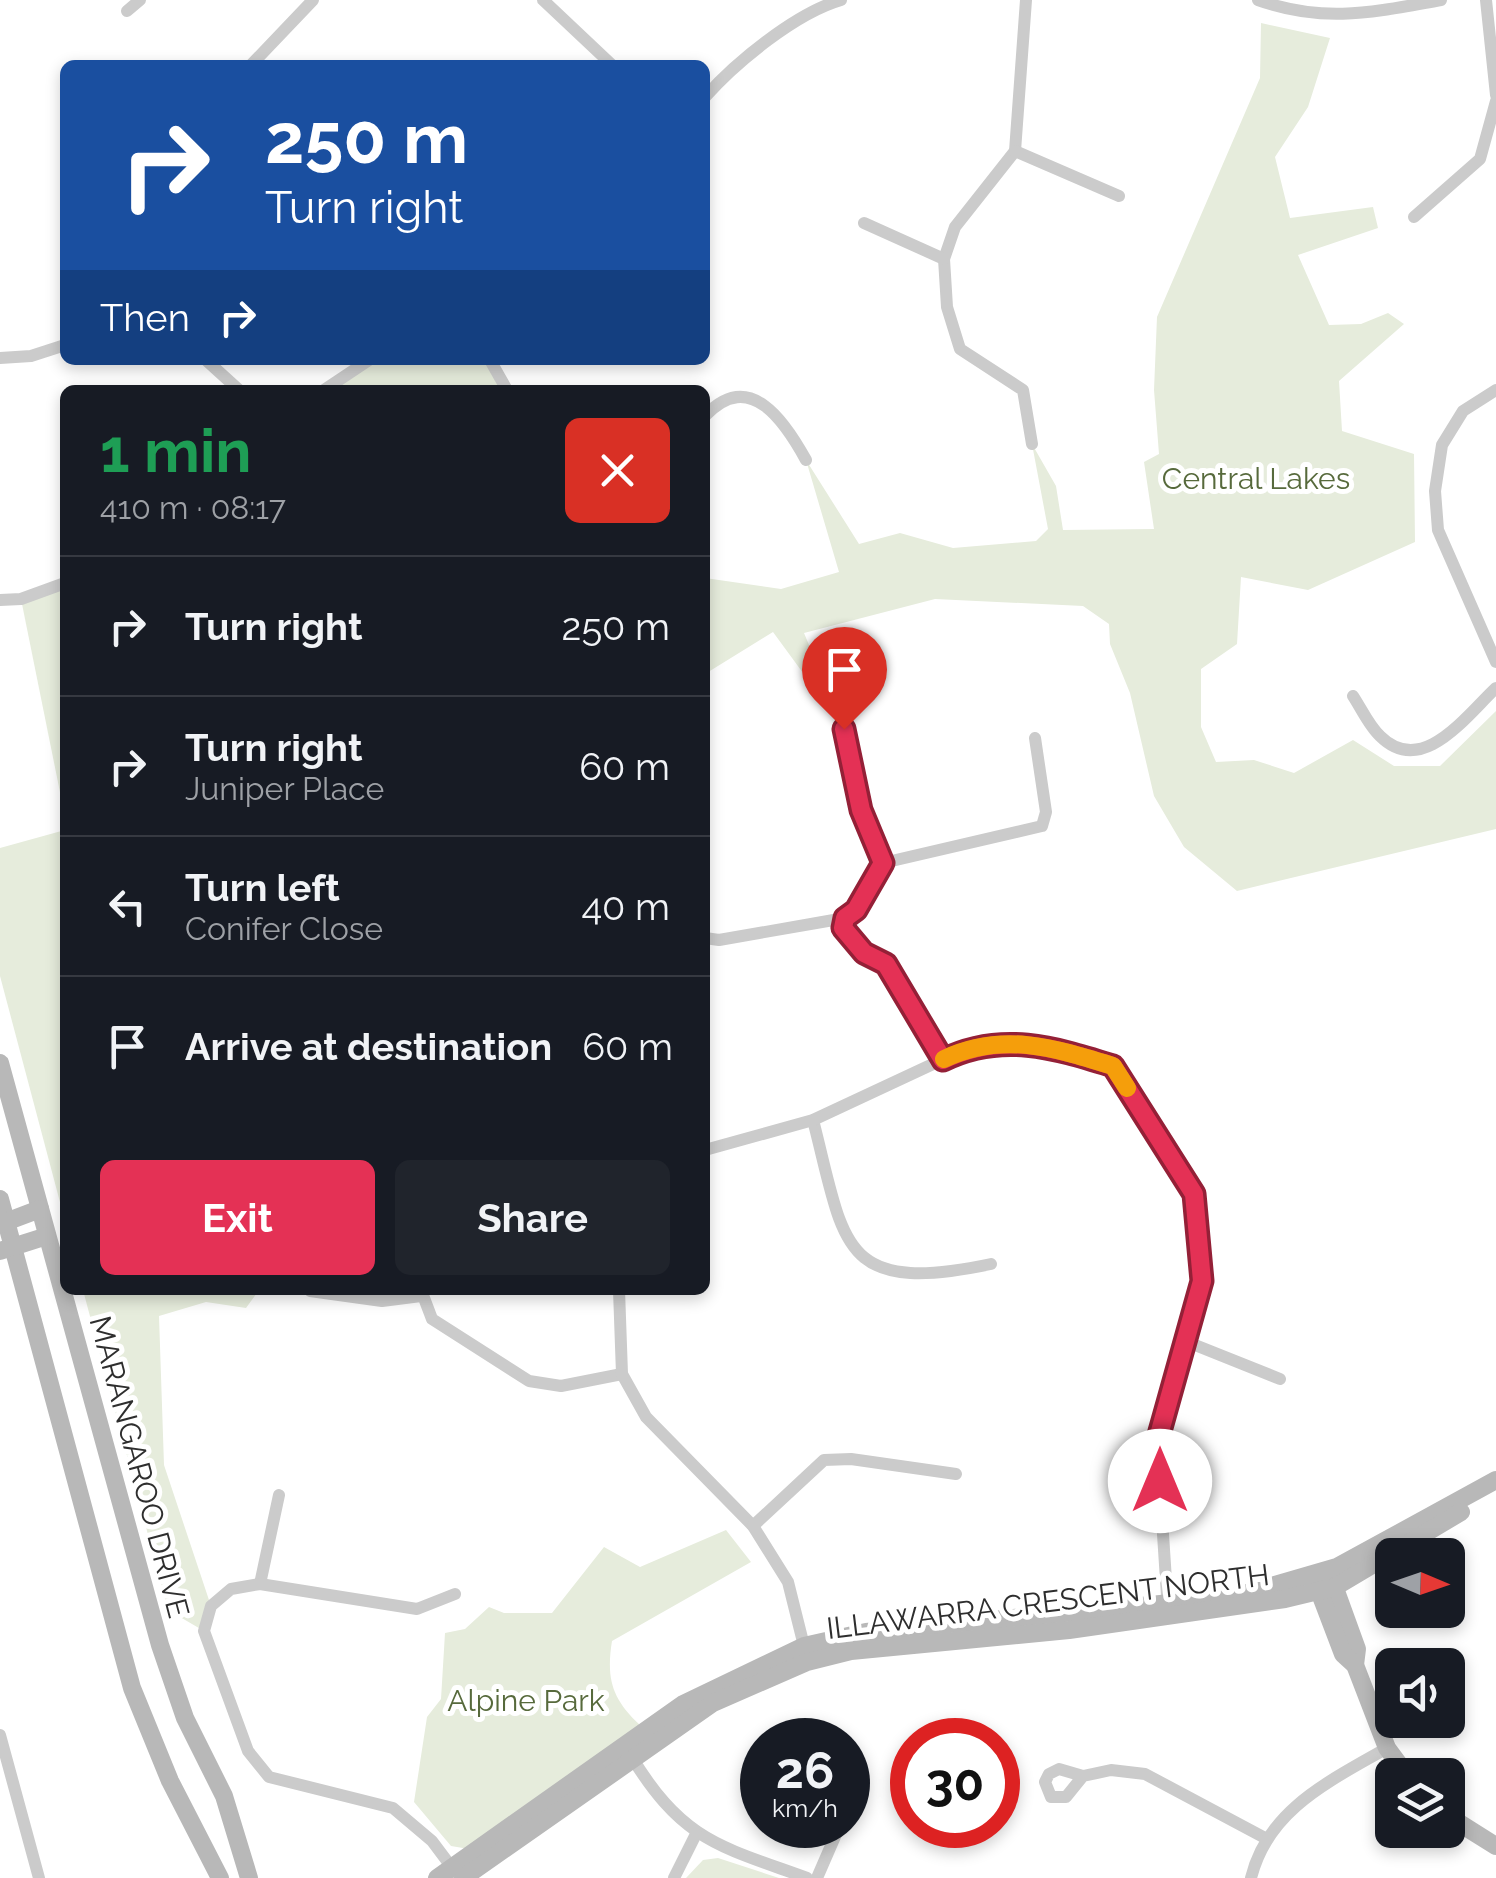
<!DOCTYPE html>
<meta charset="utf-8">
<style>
:root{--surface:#171b24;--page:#20242c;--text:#f1f3f6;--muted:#9ea1a6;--line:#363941;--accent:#e43155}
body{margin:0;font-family:Raleway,sans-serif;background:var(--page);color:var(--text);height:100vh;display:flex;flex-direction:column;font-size:38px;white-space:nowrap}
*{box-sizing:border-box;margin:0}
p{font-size:32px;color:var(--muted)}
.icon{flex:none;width:55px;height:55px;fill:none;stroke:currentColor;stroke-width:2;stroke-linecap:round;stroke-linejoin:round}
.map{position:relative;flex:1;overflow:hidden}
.sheet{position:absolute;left:60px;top:385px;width:650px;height:910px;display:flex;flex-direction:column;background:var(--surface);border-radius:15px;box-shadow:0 5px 15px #0003}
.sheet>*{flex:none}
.guide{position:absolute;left:60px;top:60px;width:650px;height:305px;border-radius:15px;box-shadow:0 5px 15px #0003;background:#1a4fa0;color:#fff;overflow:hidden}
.needle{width:65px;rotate:92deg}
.buttons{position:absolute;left:1375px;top:1538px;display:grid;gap:20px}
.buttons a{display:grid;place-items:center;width:90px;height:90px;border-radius:15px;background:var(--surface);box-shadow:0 5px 15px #0003;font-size:50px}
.speed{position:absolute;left:740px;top:1718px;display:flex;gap:20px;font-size:50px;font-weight:700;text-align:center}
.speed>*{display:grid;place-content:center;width:130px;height:130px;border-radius:50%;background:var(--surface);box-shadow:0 5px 15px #0003;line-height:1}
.speed small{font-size:25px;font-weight:400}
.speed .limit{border:15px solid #d22;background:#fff;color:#111}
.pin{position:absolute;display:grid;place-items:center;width:85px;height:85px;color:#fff;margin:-102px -42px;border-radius:50% 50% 50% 0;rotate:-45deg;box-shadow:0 0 10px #0007}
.pin .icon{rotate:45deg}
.me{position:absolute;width:110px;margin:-55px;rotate:0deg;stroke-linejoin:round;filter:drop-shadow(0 0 8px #0008)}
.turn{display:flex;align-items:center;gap:35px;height:210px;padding:0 40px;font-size:45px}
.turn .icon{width:130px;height:130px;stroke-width:2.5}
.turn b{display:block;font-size:70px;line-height:85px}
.then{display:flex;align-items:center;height:95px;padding:0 40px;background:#0003;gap:20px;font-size:38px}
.round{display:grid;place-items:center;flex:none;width:105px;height:105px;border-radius:15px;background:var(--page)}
.headline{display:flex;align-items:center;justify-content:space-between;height:170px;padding:0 40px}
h1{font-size:60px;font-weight:700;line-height:75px;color:#1e9e55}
.cta{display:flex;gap:20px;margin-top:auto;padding:20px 40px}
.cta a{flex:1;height:115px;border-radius:15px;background:var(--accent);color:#fff;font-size:40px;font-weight:700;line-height:115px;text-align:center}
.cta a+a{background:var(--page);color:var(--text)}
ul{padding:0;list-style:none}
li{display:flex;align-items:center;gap:30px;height:140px;padding:0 40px;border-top:2px solid var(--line)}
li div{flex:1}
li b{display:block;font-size:38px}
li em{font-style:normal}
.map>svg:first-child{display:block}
</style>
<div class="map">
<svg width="1496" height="1878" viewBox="0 0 1496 1878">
<rect width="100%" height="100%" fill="#fff"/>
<g fill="#e6ecdc">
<polygon points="1261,23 1330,38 1308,107 1275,157 1290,218 1373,207 1378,228 1298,255 1329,325 1361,324 1388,313 1404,324 1339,381 1342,431 1414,454 1415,542 1308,590 1241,577 1237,644 1201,669 1201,727 1216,762 1254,760 1294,773 1353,740 1394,766 1440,766 1496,711 1496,829 1237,891 1184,847 1154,796 1130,693 1110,644 1109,624 1083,606 935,599 804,633 844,729 773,632 705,674 705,578 781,589 839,572 806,460 859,544 900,533 953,548 1036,541 1048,529 1032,444 1056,486 1063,530 1154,529 1144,462 1159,454 1154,390 1157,317 1260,78"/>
<polygon points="369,360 490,360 507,390 324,390"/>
<polygon points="65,583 65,817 21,599"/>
<polygon points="65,830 61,1009 65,1221 0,976 0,848"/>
<polygon points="83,1290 259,1290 246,1308 206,1302 159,1316 164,1465 211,1606 204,1631 168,1610"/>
<path d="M 726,1530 L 751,1562 L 612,1641 C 606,1679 612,1699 640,1725 L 469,1849 L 451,1846 L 414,1802 L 427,1717 L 441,1699 L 445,1633 L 465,1629 L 489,1607 L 504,1613 L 552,1613 L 604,1547 L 640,1567 Z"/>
<polygon points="718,1858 779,1878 686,1878 703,1860"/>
</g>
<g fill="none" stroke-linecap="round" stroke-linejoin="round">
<g stroke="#cbcbcb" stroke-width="12">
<polyline points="543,0 612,65"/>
<polyline points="1026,0 1015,151 955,227 944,259 947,307 960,349 1023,390 1032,444"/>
<path d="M 1258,0 C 1325,24 1374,12 1441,0"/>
<polyline points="1486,0 1496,95"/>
<polyline points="127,11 140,0"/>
<polyline points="251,65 313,0"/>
<path d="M 705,97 C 736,62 796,13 841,0"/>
<polyline points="1015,151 1119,196"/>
<polyline points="1414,217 1480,159 1496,101"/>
<polyline points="864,223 944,259"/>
<polyline points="0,358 31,356 65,345"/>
<polyline points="206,360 239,390"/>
<polyline points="490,360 507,390"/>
<polyline points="324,390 369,360"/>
<polyline points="1496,390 1463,411 1442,445 1435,491 1438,530 1496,662"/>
<path d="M 705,416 C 750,368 785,422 806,460"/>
<polyline points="0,600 21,599 65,583"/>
<path d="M 1353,696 C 1361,708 1369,726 1380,736 C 1422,778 1466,716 1496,688"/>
<polyline points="844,729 861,811 883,863"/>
<polyline points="845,918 856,910 883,863 1042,826 1046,812 1035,738"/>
<polyline points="705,938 719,940 845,918 843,928 864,953 886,964 943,1060"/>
<path d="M 813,1120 C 845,1244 839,1296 991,1264"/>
<polyline points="705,1150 813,1120 963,1050 1034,1042 1113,1065 1194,1194 1202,1281 1157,1442 1168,1611"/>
<polyline points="421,1290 432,1319 529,1381 561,1386 622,1374"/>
<polyline points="619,1290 622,1374 646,1417 753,1526 788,1582 805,1650"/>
<polyline points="310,1291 382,1301 421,1296"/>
<polyline points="1185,1341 1280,1379"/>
<polyline points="753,1526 824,1460 851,1459 956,1474"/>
<polyline points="260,1584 279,1495"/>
<polyline points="455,1594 417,1609 260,1584 231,1589 211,1606 204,1631 248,1751 269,1777 393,1808 432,1841 456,1873"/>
<polyline points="0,1735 39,1878"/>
<path d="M 631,1756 C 683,1841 719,1846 807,1878"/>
<polyline points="1083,1776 1066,1797 1051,1797 1045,1782 1049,1774 1059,1769 1083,1776 1111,1770 1145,1774 1267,1839"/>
<polyline points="848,1809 849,1805"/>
<polyline points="674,1878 696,1834"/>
<polyline points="817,1878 840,1825"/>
<path d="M 1251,1878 C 1268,1809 1330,1781 1387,1748"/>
</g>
<g stroke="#b8b8b8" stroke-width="18">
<polyline points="0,1063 160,1645 185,1718 224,1796 249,1878"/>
<polyline points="0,1199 132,1688 170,1781 220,1878"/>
<polyline points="0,1224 40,1209"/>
<polyline points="0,1251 47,1236"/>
<polyline points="1332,1580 1357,1649 1355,1665"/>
<polyline points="1316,1583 1343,1654 1355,1665 1387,1748 1407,1775"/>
<polyline points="1448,1816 1496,1846"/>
<polyline points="437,1878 683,1704 804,1646 866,1632 1233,1597 1337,1567 1496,1480"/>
<polyline points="463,1878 713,1703 807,1662 851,1651 1069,1630 1285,1599 1335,1587 1461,1512"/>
</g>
</g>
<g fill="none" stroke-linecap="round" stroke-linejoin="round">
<defs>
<path id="route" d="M 844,729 L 861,810 L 883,863 L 856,910 L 845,918 L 843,928 L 864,953 L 886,964 L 943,1060 C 1002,1031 1055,1048 1113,1066 L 1194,1194 L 1202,1281 L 1157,1442 L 1160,1481"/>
</defs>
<use href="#route" stroke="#942037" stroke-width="25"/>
<use href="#route" stroke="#e43155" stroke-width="18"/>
<path stroke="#f59e0b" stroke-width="18" d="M 944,1059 C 1002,1031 1055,1048 1113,1066 L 1127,1088"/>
</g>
<g text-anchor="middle" stroke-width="10" stroke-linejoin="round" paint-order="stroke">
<g font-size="30" fill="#576a3c" stroke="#fff">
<text x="1256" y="489">Central Lakes</text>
<text x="526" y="1711">Alpine Park</text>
</g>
<g font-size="30" fill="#2e2e2e" stroke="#fff">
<text transform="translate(139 1467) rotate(75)" y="10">MARANGAROO DRIVE</text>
<text transform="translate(1048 1602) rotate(-7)" y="10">ILLAWARRA CRESCENT NORTH</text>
</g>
</g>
</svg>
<div class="buttons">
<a><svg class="needle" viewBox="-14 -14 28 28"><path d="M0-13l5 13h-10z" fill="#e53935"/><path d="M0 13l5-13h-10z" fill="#9ea1a6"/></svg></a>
<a><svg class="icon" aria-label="sound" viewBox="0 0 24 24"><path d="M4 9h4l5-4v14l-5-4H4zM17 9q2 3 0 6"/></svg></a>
<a><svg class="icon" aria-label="layers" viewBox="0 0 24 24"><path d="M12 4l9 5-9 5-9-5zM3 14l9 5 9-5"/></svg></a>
</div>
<div class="speed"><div>26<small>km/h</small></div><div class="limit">30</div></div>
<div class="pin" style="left:844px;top:729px;background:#d93025"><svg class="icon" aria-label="arrive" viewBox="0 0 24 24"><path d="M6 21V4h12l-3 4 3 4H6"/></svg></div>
<svg class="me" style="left:1160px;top:1481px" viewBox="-20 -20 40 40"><circle r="19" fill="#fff"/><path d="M0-13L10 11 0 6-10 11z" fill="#e43155"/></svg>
<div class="guide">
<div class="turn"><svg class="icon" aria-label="right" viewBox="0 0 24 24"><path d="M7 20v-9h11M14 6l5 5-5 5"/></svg><div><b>250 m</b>Turn right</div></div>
<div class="then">Then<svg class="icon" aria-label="right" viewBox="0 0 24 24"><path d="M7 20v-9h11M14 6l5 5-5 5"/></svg></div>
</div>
<section class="sheet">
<div class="headline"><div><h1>1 min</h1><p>410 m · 08:17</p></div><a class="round" style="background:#d93025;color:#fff"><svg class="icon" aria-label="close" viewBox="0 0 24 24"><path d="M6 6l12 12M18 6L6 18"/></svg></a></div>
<ul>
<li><svg class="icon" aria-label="right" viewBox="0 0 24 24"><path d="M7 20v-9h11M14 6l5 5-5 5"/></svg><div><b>Turn right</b></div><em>250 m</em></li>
<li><svg class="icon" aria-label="right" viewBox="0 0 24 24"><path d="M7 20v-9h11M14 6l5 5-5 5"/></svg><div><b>Turn right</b><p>Juniper Place</p></div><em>60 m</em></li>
<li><svg class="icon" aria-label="left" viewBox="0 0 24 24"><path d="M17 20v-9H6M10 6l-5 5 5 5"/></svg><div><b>Turn left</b><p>Conifer Close</p></div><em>40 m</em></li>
<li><svg class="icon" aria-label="arrive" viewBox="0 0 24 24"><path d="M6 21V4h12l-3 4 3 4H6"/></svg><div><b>Arrive at destination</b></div><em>60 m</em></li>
</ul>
<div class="cta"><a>Exit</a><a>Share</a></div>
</section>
</div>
